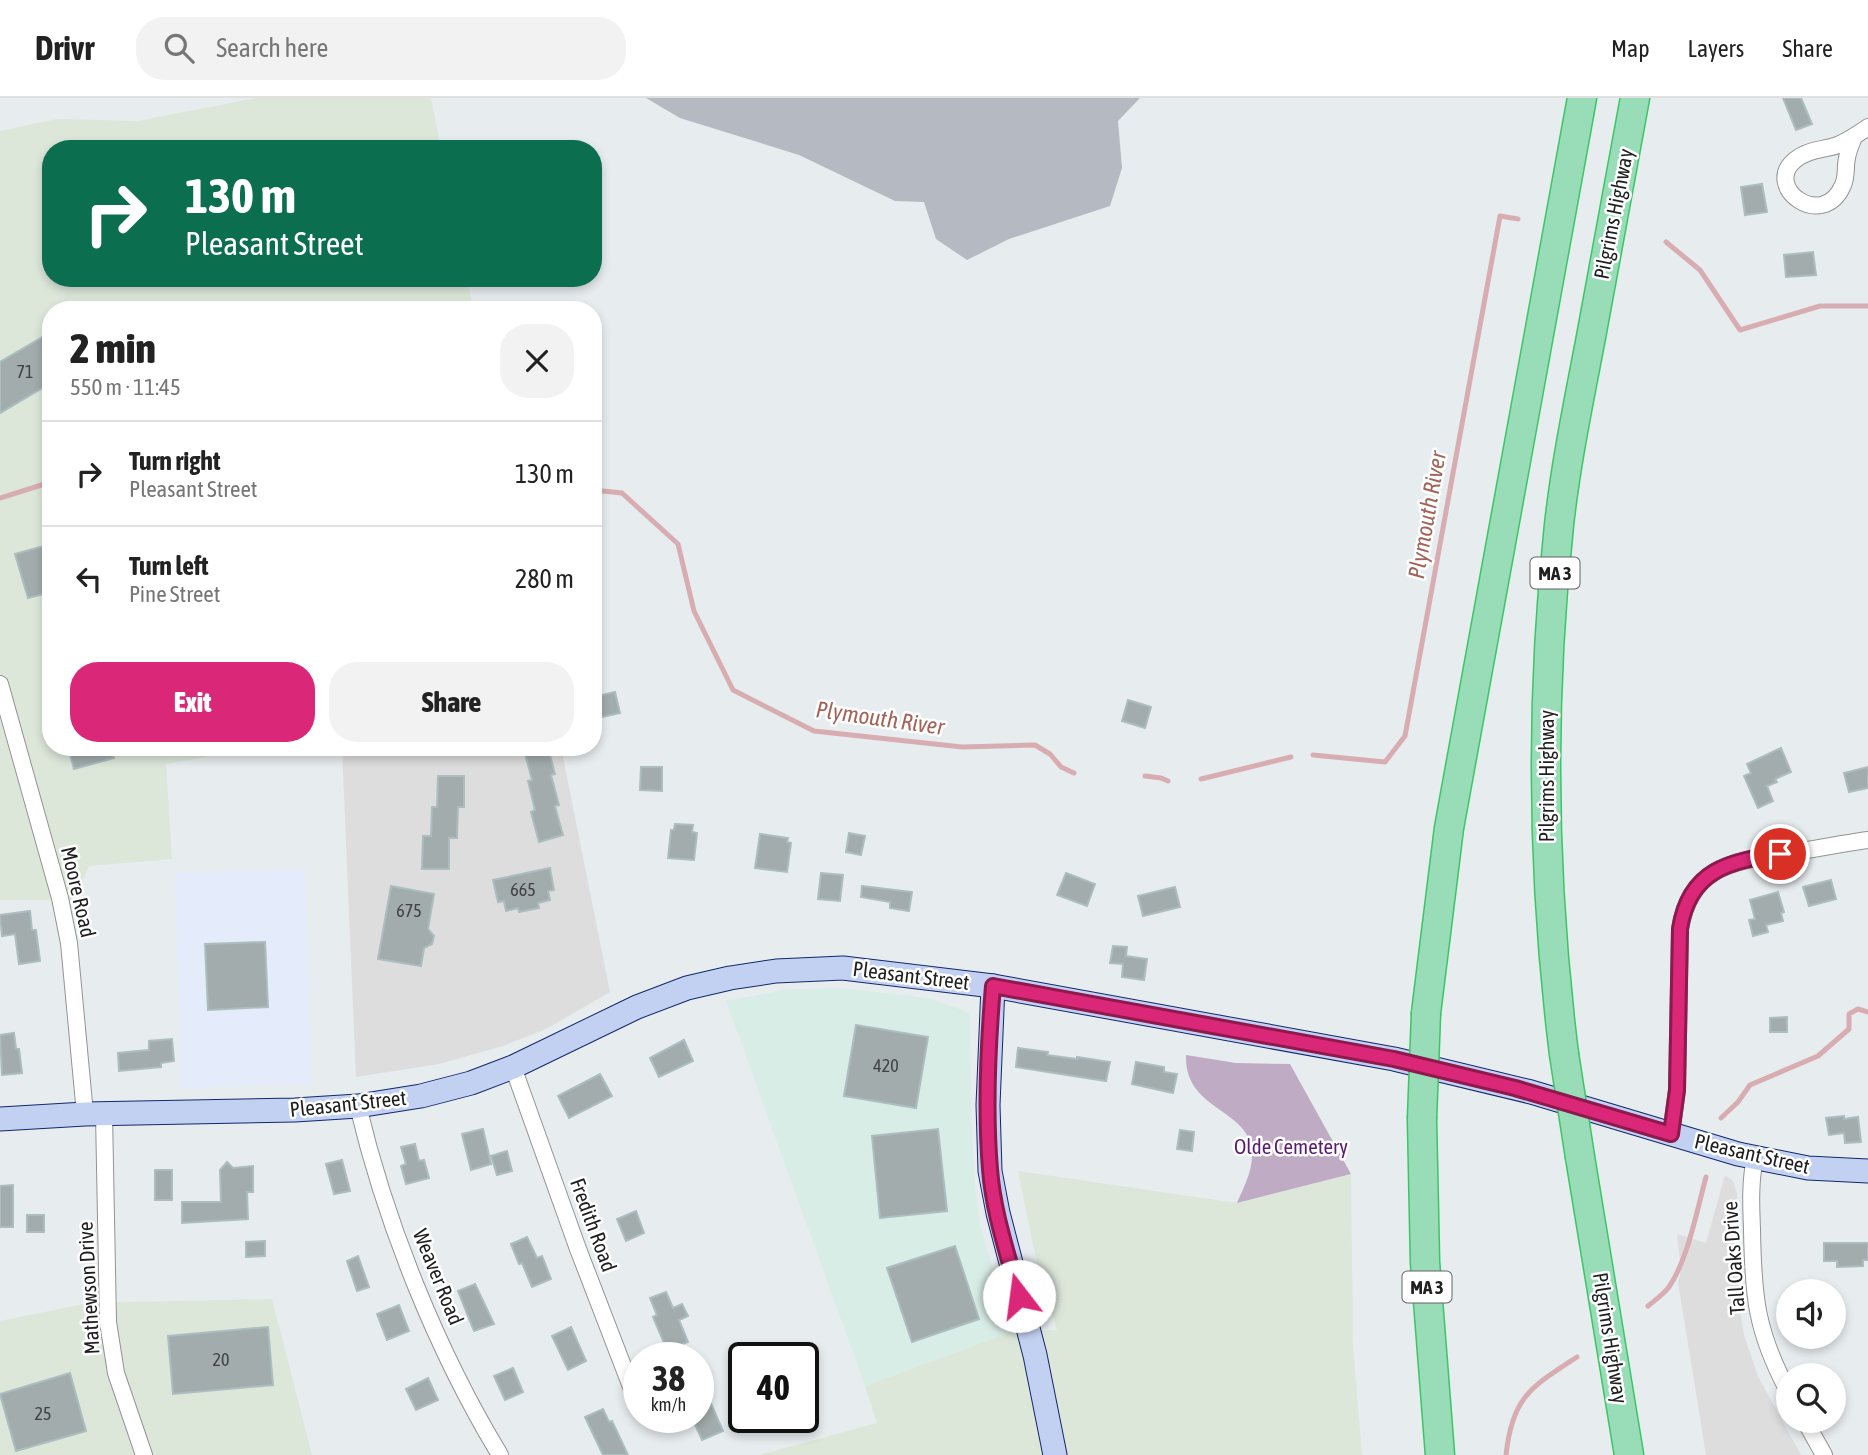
<!DOCTYPE html>
<meta charset="utf-8">
<style>
:root{--surface:#fff;--page:#f2f2f2;--text:#222;--muted:#767676;--line:#e0e0e0;--accent:#db2777}
body{margin:0;font-family:"Asap Condensed",sans-serif;background:var(--page);color:var(--text);height:100vh;display:flex;flex-direction:column;font-size:26px;white-space:nowrap}
*{box-sizing:border-box;margin:0}
p{font-size:23px;color:var(--muted)}
.icon{flex:none;width:38px;height:38px;fill:none;stroke:currentColor;stroke-width:2;stroke-linecap:round;stroke-linejoin:round}
.map{position:relative;flex:1;overflow:hidden}
.details{position:absolute;left:42px;top:203px;width:560px;height:455px;display:flex;flex-direction:column;background:var(--surface);border-radius:28px;box-shadow:0 4px 10px #0003}
.details>*{flex:none}
.top-card{position:absolute;left:42px;top:42px;width:560px;height:147px;border-radius:28px;box-shadow:0 4px 10px #0003;background:#0b6e4f;color:#fff;overflow:hidden}
.fabs{position:absolute;left:1776px;top:1181px;display:grid;gap:14px}
.fabs a{display:grid;place-items:center;width:70px;height:70px;border-radius:50%;background:var(--surface);box-shadow:0 4px 10px #0003;font-size:35px}
.speed{position:absolute;left:623px;top:1244px;display:flex;gap:14px;font-size:35px;font-weight:700;text-align:center}
.speed>*{display:grid;place-content:center;width:91px;height:91px;border-radius:50%;background:var(--surface);box-shadow:0 4px 10px #0003;line-height:1}
.speed small{font-size:18px;font-weight:400}
.speed .limit{border:4px solid #111;border-radius:10px;background:#fff;color:#111}
.pin{position:absolute;display:grid;place-items:center;width:60px;height:60px;color:#fff;margin:-30px;border:4px solid #fff;border-radius:50%;box-shadow:0 2px 7px #0007}
.me{position:absolute;width:77px;margin:-38px;rotate:345deg;stroke-linejoin:round;filter:drop-shadow(0 0 5px #0008)}
.turn{display:flex;align-items:center;gap:24px;height:147px;padding:0 28px;font-size:32px}
.turn .icon{width:91px;height:91px;stroke-width:2.5}
.turn b{display:block;font-size:49px;line-height:60px}
.round{display:grid;place-items:center;flex:none;width:74px;height:74px;border-radius:28px;background:var(--page)}
.head{display:flex;align-items:center;justify-content:space-between;height:119px;padding:0 28px}
h1{font-size:42px;font-weight:800;line-height:52px}
.action{display:flex;gap:14px;margin-top:auto;padding:14px 28px}
.action a{flex:1;height:80px;border-radius:28px;background:var(--accent);color:#fff;font-size:28px;font-weight:800;line-height:80px;text-align:center}
.action a+a{background:var(--page);color:var(--text)}
ul{padding:0;list-style:none}
li{display:flex;align-items:center;gap:21px;height:105px;padding:0 28px;border-top:2px solid var(--line)}
li div{flex:1}
li b{display:block;font-size:26px}
li em{font-style:normal}
header{display:flex;align-items:center;gap:42px;box-sizing:border-box;height:98px;padding:0 35px;background:var(--surface);border-bottom:2px solid var(--line)}
header strong{font-size:33px}
nav{display:flex;gap:38px;margin-inline-start:auto;font-size:24px}
.search{width:490px;height:63px;background:var(--page);display:flex;align-items:center;gap:18px;box-sizing:border-box;padding:0 24px;border-radius:28px;color:var(--muted);font-size:26px}
.map>svg:first-child{display:block}
</style>
<header>
<strong>Drivr</strong>
<div class="search"><svg class="icon" aria-label="search" viewBox="0 0 24 24"><circle cx="10" cy="10" r="6"/><path d="M15 15l6 6"/></svg>Search here</div>
<nav><a>Map</a><a>Layers</a><a>Share</a></nav>
</header>
<div class="map">
<svg width="1868" height="1357" viewBox="0 0 1868 1357">
<rect width="100%" height="100%" fill="#e7ecef"/>
<g fill="#ddd">
<polygon points="342,649 561,649 610,894 546,931 503,948 439,966 356,979"/>
<polygon points="1725,1077 1733,1083 1737,1096 1738,1200 1744,1237 1758,1278 1801,1357 1706,1357 1678,1184 1681,1172 1677,1136 1706,1145"/>
</g>
<polygon fill="#d9ede7" points="841,890 911,898 934,902 968,914 970,919 972,1038 976,1097 980,1126 1011,1234 865,1288 726,903 789,891"/>
<g fill="#dce7da">
<polygon points="256,0 431,0 441,51 51,51 51,180 467,180 473,212 51,212 51,649 260,649 166,666 172,761 89,768 74,802 0,802 0,33 57,21 138,23"/>
<polygon points="1018,1073 1237,1105 1351,1076 1353,1248 1362,1357 759,1357 877,1325 865,1288 1011,1234 1057,1232 1036,1161"/>
<polygon points="272,1201 312,1357 0,1357 0,1223 89,1205"/>
</g>
<polygon fill="#e4ecfb" points="305,771 312,986 181,990 175,774"/>
<polygon fill="#b4b9c2" points="646,0 1140,0 1118,23 1122,70 1110,108 1009,141 967,162 936,141 924,104 895,103 799,57 680,20"/>
<path fill="#c0abc5" d="M 1186,957 L 1236,965 L 1290,966 L 1351,1076 L 1237,1105 C 1243,1091 1252,1074 1252,1058 C 1253,1009 1184,1015 1186,957 Z"/>
<g fill="none" stroke-linecap="round" stroke-linejoin="round">
<g stroke="#d7adb2" stroke-width="5">
<polyline points="1666,144 1700,172 1740,232 1820,208 1868,208"/>
<polyline points="593,392 622,395 678,446 694,513 733,592 814,633 962,649 1035,647 1050,656 1061,669 1074,675"/>
<polyline points="0,400 51,384"/>
<polyline points="1313,657 1385,664 1405,638 1500,118 1518,121"/>
<polyline points="1145,678 1161,680 1168,683"/>
<polyline points="1201,681 1291,659"/>
<polyline points="1721,1020 1738,1004 1750,987 1818,958 1849,931 1849,916 1858,911 1868,914"/>
<path d="M 1648,1208 C 1655,1202 1663,1197 1669,1189 C 1688,1161 1697,1112 1706,1079"/>
<path d="M 1506,1357 C 1512,1299 1531,1289 1577,1259"/>
</g>
</g>
<g fill="#a3acad" stroke="#abbdbf" stroke-width="2">
<polygon points="1783,0 1801,0 1812,26 1796,32"/>
<polygon points="1762,86 1767,114 1745,117 1741,89"/>
<polygon points="1813,154 1816,177 1786,179 1784,157"/>
<polygon points="51,234 51,285 0,315 0,264"/>
<polygon points="44,448 51,470 51,494 28,500 15,456"/>
<polygon points="615,594 620,615 593,621 593,599"/>
<polygon points="1128,602 1151,609 1145,630 1122,623"/>
<polygon points="68,649 111,649 114,660 74,671"/>
<polygon points="525,649 548,649 555,676 551,677 559,707 555,708 563,737 539,744 531,714 535,712 528,683 532,682 524,652"/>
<polygon points="1781,650 1791,674 1775,681 1777,684 1767,688 1773,703 1758,710 1744,678 1751,675 1747,666"/>
<polygon points="641,669 662,669 662,693 640,692"/>
<polygon points="1868,669 1868,690 1849,694 1844,675"/>
<polygon points="438,678 464,678 464,709 458,709 457,740 449,740 449,771 422,771 423,738 431,738 432,709 437,709"/>
<polygon points="675,726 693,727 692,734 697,735 694,762 668,760 671,732 674,732"/>
<polygon points="849,735 865,738 861,757 846,754"/>
<polygon points="760,736 788,740 787,744 791,745 787,774 755,770"/>
<polygon points="550,770 554,792 548,793 550,802 538,805 539,810 519,814 518,810 506,813 504,803 498,804 493,782"/>
<polygon points="821,775 843,777 840,803 818,801"/>
<polygon points="1066,775 1095,786 1087,808 1057,797"/>
<polygon points="1831,782 1836,801 1809,808 1803,789"/>
<polygon points="391,788 434,796 428,831 434,838 432,846 424,850 421,868 378,861"/>
<polygon points="862,788 912,794 909,813 890,810 890,804 861,799"/>
<polygon points="1175,789 1180,809 1143,818 1138,798"/>
<polygon points="1778,794 1784,814 1781,815 1783,823 1766,827 1768,834 1753,838 1749,822 1755,821 1750,802"/>
<polygon points="30,813 32,832 36,832 40,863 19,866 15,836 2,838 0,817"/>
<polygon points="265,844 268,909 208,912 205,846"/>
<polygon points="1113,848 1127,849 1126,858 1147,861 1144,882 1122,879 1123,866 1110,865"/>
<polygon points="1787,919 1787,934 1770,934 1770,920"/>
<polygon points="856,927 928,939 916,1010 844,998"/>
<polygon points="14,935 16,951 19,951 22,975 2,977 0,937"/>
<polygon points="172,941 174,963 161,965 161,969 119,973 118,955 149,952 149,943"/>
<polygon points="684,942 693,963 659,979 650,960"/>
<polygon points="1018,950 1048,954 1047,957 1077,961 1077,959 1110,964 1106,983 1016,969"/>
<polygon points="1136,964 1164,969 1164,974 1177,976 1173,995 1132,986"/>
<polygon points="600,976 612,998 569,1020 558,998"/>
<polygon points="1844,1018 1844,1021 1858,1019 1861,1044 1845,1045 1844,1035 1829,1037 1826,1020"/>
<polygon points="483,1031 491,1066 471,1072 462,1036"/>
<polygon points="938,1031 947,1113 880,1120 872,1038"/>
<polygon points="1180,1032 1194,1034 1192,1053 1177,1051"/>
<polygon points="415,1046 419,1063 424,1062 429,1080 406,1086 401,1068 406,1066 401,1049"/>
<polygon points="507,1053 512,1073 497,1077 491,1058"/>
<polygon points="342,1062 350,1093 334,1096 326,1066"/>
<polygon points="227,1064 233,1070 253,1068 253,1094 247,1094 248,1121 182,1125 182,1104 221,1104 220,1072"/>
<rect x="155" y="1072" width="17" height="30"/>
<polygon points="13,1087 13,1129 0,1129 0,1088"/>
<polygon points="636,1113 644,1135 626,1143 617,1121"/>
<rect x="27" y="1117" width="17" height="17"/>
<polygon points="527,1139 537,1160 542,1158 551,1181 532,1189 522,1165 519,1166 511,1146"/>
<polygon points="265,1143 265,1158 246,1159 246,1144"/>
<polygon points="1824,1145 1868,1145 1868,1162 1863,1162 1863,1168 1837,1169 1837,1163 1824,1163"/>
<polygon points="955,1148 979,1221 912,1244 887,1170"/>
<polygon points="358,1158 369,1189 357,1193 347,1163"/>
<polygon points="475,1186 494,1226 474,1233 458,1193"/>
<polygon points="666,1194 673,1210 682,1206 688,1218 679,1222 688,1244 667,1252 653,1219 657,1217 650,1200"/>
<polygon points="399,1207 409,1233 387,1242 377,1216"/>
<polygon points="268,1229 273,1287 173,1296 168,1238"/>
<polygon points="571,1229 586,1263 568,1272 552,1238"/>
<polygon points="513,1270 523,1294 505,1302 494,1278"/>
<polygon points="70,1275 86,1333 16,1353 0,1296"/>
<polygon points="698,1276 723,1333 702,1342 692,1320 698,1320"/>
<polygon points="428,1280 438,1302 416,1312 406,1291"/>
<polygon points="603,1311 609,1324 612,1323 628,1357 603,1357 585,1319"/>
</g>
<g fill="none" stroke-linecap="round" stroke-linejoin="round">
<defs>
<g id="street">
<path d="M 1854,39 C 1851,46 1848,53 1847,60 C 1845,69 1847,78 1843,87 C 1823,134 1762,89 1795,62 C 1807,52 1821,52 1835,48 C 1848,43 1858,36 1868,29"/>
<polyline points="0,586 60,800 69,845 85,1016"/>
<polyline points="513,969 578,1151 635,1299"/>
<path d="M 358,1008 C 386,1126 437,1253 500,1357"/>
<polyline points="104,1016 108,1224 116,1275 144,1357"/>
<path d="M 1671,1036 L 1677,992 L 1680,831 C 1690,768 1734,763 1788,755 C 1814,751 1841,746 1868,742"/>
<path d="M 1755,1060 C 1750,1084 1751,1107 1752,1131 C 1753,1198 1756,1233 1788,1293"/>
<polyline points="1805,1323 1824,1357"/>
</g>
<g id="secondary">
<polyline points="993,888 988,1007 990,1073 998,1115 1035,1257 1055,1357"/>
<polyline points="0,1021 85,1016 295,1012 358,1008 421,998 471,985 513,969 637,909 687,890 730,880 776,873 843,870 993,888 1394,961 1531,994 1738,1056 1808,1070 1868,1073"/>
</g>
<g id="highway">
<polyline points="1426,915 1449,730 1582,0"/>
<path d="M 1564,956 C 1542,780 1540,603 1559,427 C 1566,364 1579,302 1591,239 C 1605,160 1620,80 1635,0"/>
<polyline points="1422,1021 1425,1164 1440,1357"/>
<polyline points="1580,1059 1629,1357"/>
</g>
</defs>
<use href="#street" stroke="#939393" stroke-width="18"/>
<use href="#secondary" stroke="#13286a" stroke-width="25"/>
<use href="#highway" stroke="#3cc567" stroke-width="31"/>
<use href="#street" stroke="#fff" stroke-width="16"/>
<use href="#secondary" stroke="#c2d0f2" stroke-width="23"/>
<use href="#highway" stroke="#99dcb8" stroke-width="28"/>
<defs>
<g id="highway-bridge">
<polyline points="1564,956 1580,1059"/>
<polyline points="1422,1021 1426,915"/>
</g>
</defs>
<use href="#highway-bridge" stroke="#3cc567" stroke-width="31" stroke-linecap="butt"/>
<use href="#highway-bridge" stroke="#99dcb8" stroke-width="28"/>
</g>
<g fill="none" stroke-linecap="round" stroke-linejoin="round">
<defs>
<path id="route" d="M 1019,1198 C 1008,1157 993,1114 990,1071 C 985,1011 988,948 993,888 L 1394,961 L 1515,990 L 1671,1036 L 1677,992 L 1680,831 C 1689,772 1729,763 1780,756"/>
</defs>
<use href="#route" stroke="#8e194d" stroke-width="18"/>
<use href="#route" stroke="#db2777" stroke-width="12"/>
</g>
<g text-anchor="middle" stroke-width="5" stroke-linejoin="round" paint-order="stroke">
<g font-size="18" fill="#404242">
<text x="25" y="280">71</text>
<text x="523" y="798">665</text>
<text x="409" y="819">675</text>
<text x="886" y="974">420</text>
<text x="221" y="1268">20</text>
<text x="43" y="1322">25</text>
</g>
<g fill="#fff" stroke="#626262" stroke-width="2">
<rect x="1530.5" y="459.5" width="49" height="31" rx="5"/>
<rect x="1402.5" y="1173.5" width="49" height="31" rx="5"/>
</g>
<g font-size="19" font-weight="bold" fill="#1f1f1f">
<text x="1555" y="482">MA 3</text>
<text x="1427" y="1196">MA 3</text>
</g>
<g font-size="21" fill="#1f1f1f" stroke="#fff">
<text transform="translate(1614 116) rotate(-79)" y="7">Pilgrims Highway</text>
<text transform="translate(1547 678) rotate(-90)" y="7">Pilgrims Highway</text>
<text transform="translate(78 794) rotate(77)" y="7">Moore Road</text>
<text transform="translate(911 878) rotate(7)" y="7">Pleasant Street</text>
<text transform="translate(348 1006) rotate(-6)" y="7">Pleasant Street</text>
<text transform="translate(1752 1056) rotate(13)" y="7">Pleasant Street</text>
<text transform="translate(593 1127) rotate(70)" y="7">Fredith Road</text>
<text transform="translate(1734 1160) rotate(-94)" y="7">Tall Oaks Drive</text>
<text transform="translate(438 1179) rotate(68)" y="7">Weaver Road</text>
<text transform="translate(89 1190) rotate(-93)" y="7">Mathewson Drive</text>
<text transform="translate(1610 1240) rotate(81)" y="7">Pilgrims Highway</text>
</g>
<g font-size="21" fill="#5a1a71" stroke="#fff">
<text x="1291" y="1056">Olde Cemetery</text>
</g>
<g font-size="23" font-style="italic" fill="#a36358" stroke="#fff">
<text transform="translate(1427 417) rotate(-80)" y="8">Plymouth River</text>
<text transform="translate(880 620) rotate(8)" y="8">Plymouth River</text>
</g>
</g>
</svg>
<div class="fabs">
<a><svg class="icon" aria-label="sound" viewBox="0 0 24 24"><path d="M4 9h4l5-4v14l-5-4H4zM17 9q2 3 0 6"/></svg></a>
<a><svg class="icon" aria-label="search" viewBox="0 0 24 24"><circle cx="10" cy="10" r="6"/><path d="M15 15l6 6"/></svg></a>
</div>
<div class="speed"><div>38<small>km/h</small></div><div class="limit">40</div></div>
<div class="pin" style="left:1780px;top:756px;background:#d93025"><svg class="icon" aria-label="arrive" viewBox="0 0 24 24"><path d="M6 21V4h12l-3 4 3 4H6"/></svg></div>
<svg class="me" style="left:1019px;top:1198px" viewBox="-20 -20 40 40"><circle r="19" fill="#fff"/><path d="M0-13L10 11 0 6-10 11z" fill="#db2777"/></svg>
<div class="top-card">
<div class="turn"><svg class="icon" aria-label="right" viewBox="0 0 24 24"><path d="M7 20v-9h11M14 6l5 5-5 5"/></svg><div><b>130 m</b>Pleasant Street</div></div>
</div>
<section class="details">
<div class="head"><div><h1>2 min</h1><p>550 m · 11:45</p></div><a class="round"><svg class="icon" aria-label="close" viewBox="0 0 24 24"><path d="M6 6l12 12M18 6L6 18"/></svg></a></div>
<ul>
<li><svg class="icon" aria-label="right" viewBox="0 0 24 24"><path d="M7 20v-9h11M14 6l5 5-5 5"/></svg><div><b>Turn right</b><p>Pleasant Street</p></div><em>130 m</em></li>
<li><svg class="icon" aria-label="left" viewBox="0 0 24 24"><path d="M17 20v-9H6M10 6l-5 5 5 5"/></svg><div><b>Turn left</b><p>Pine Street</p></div><em>280 m</em></li>
</ul>
<div class="action"><a>Exit</a><a>Share</a></div>
</section>
</div>
